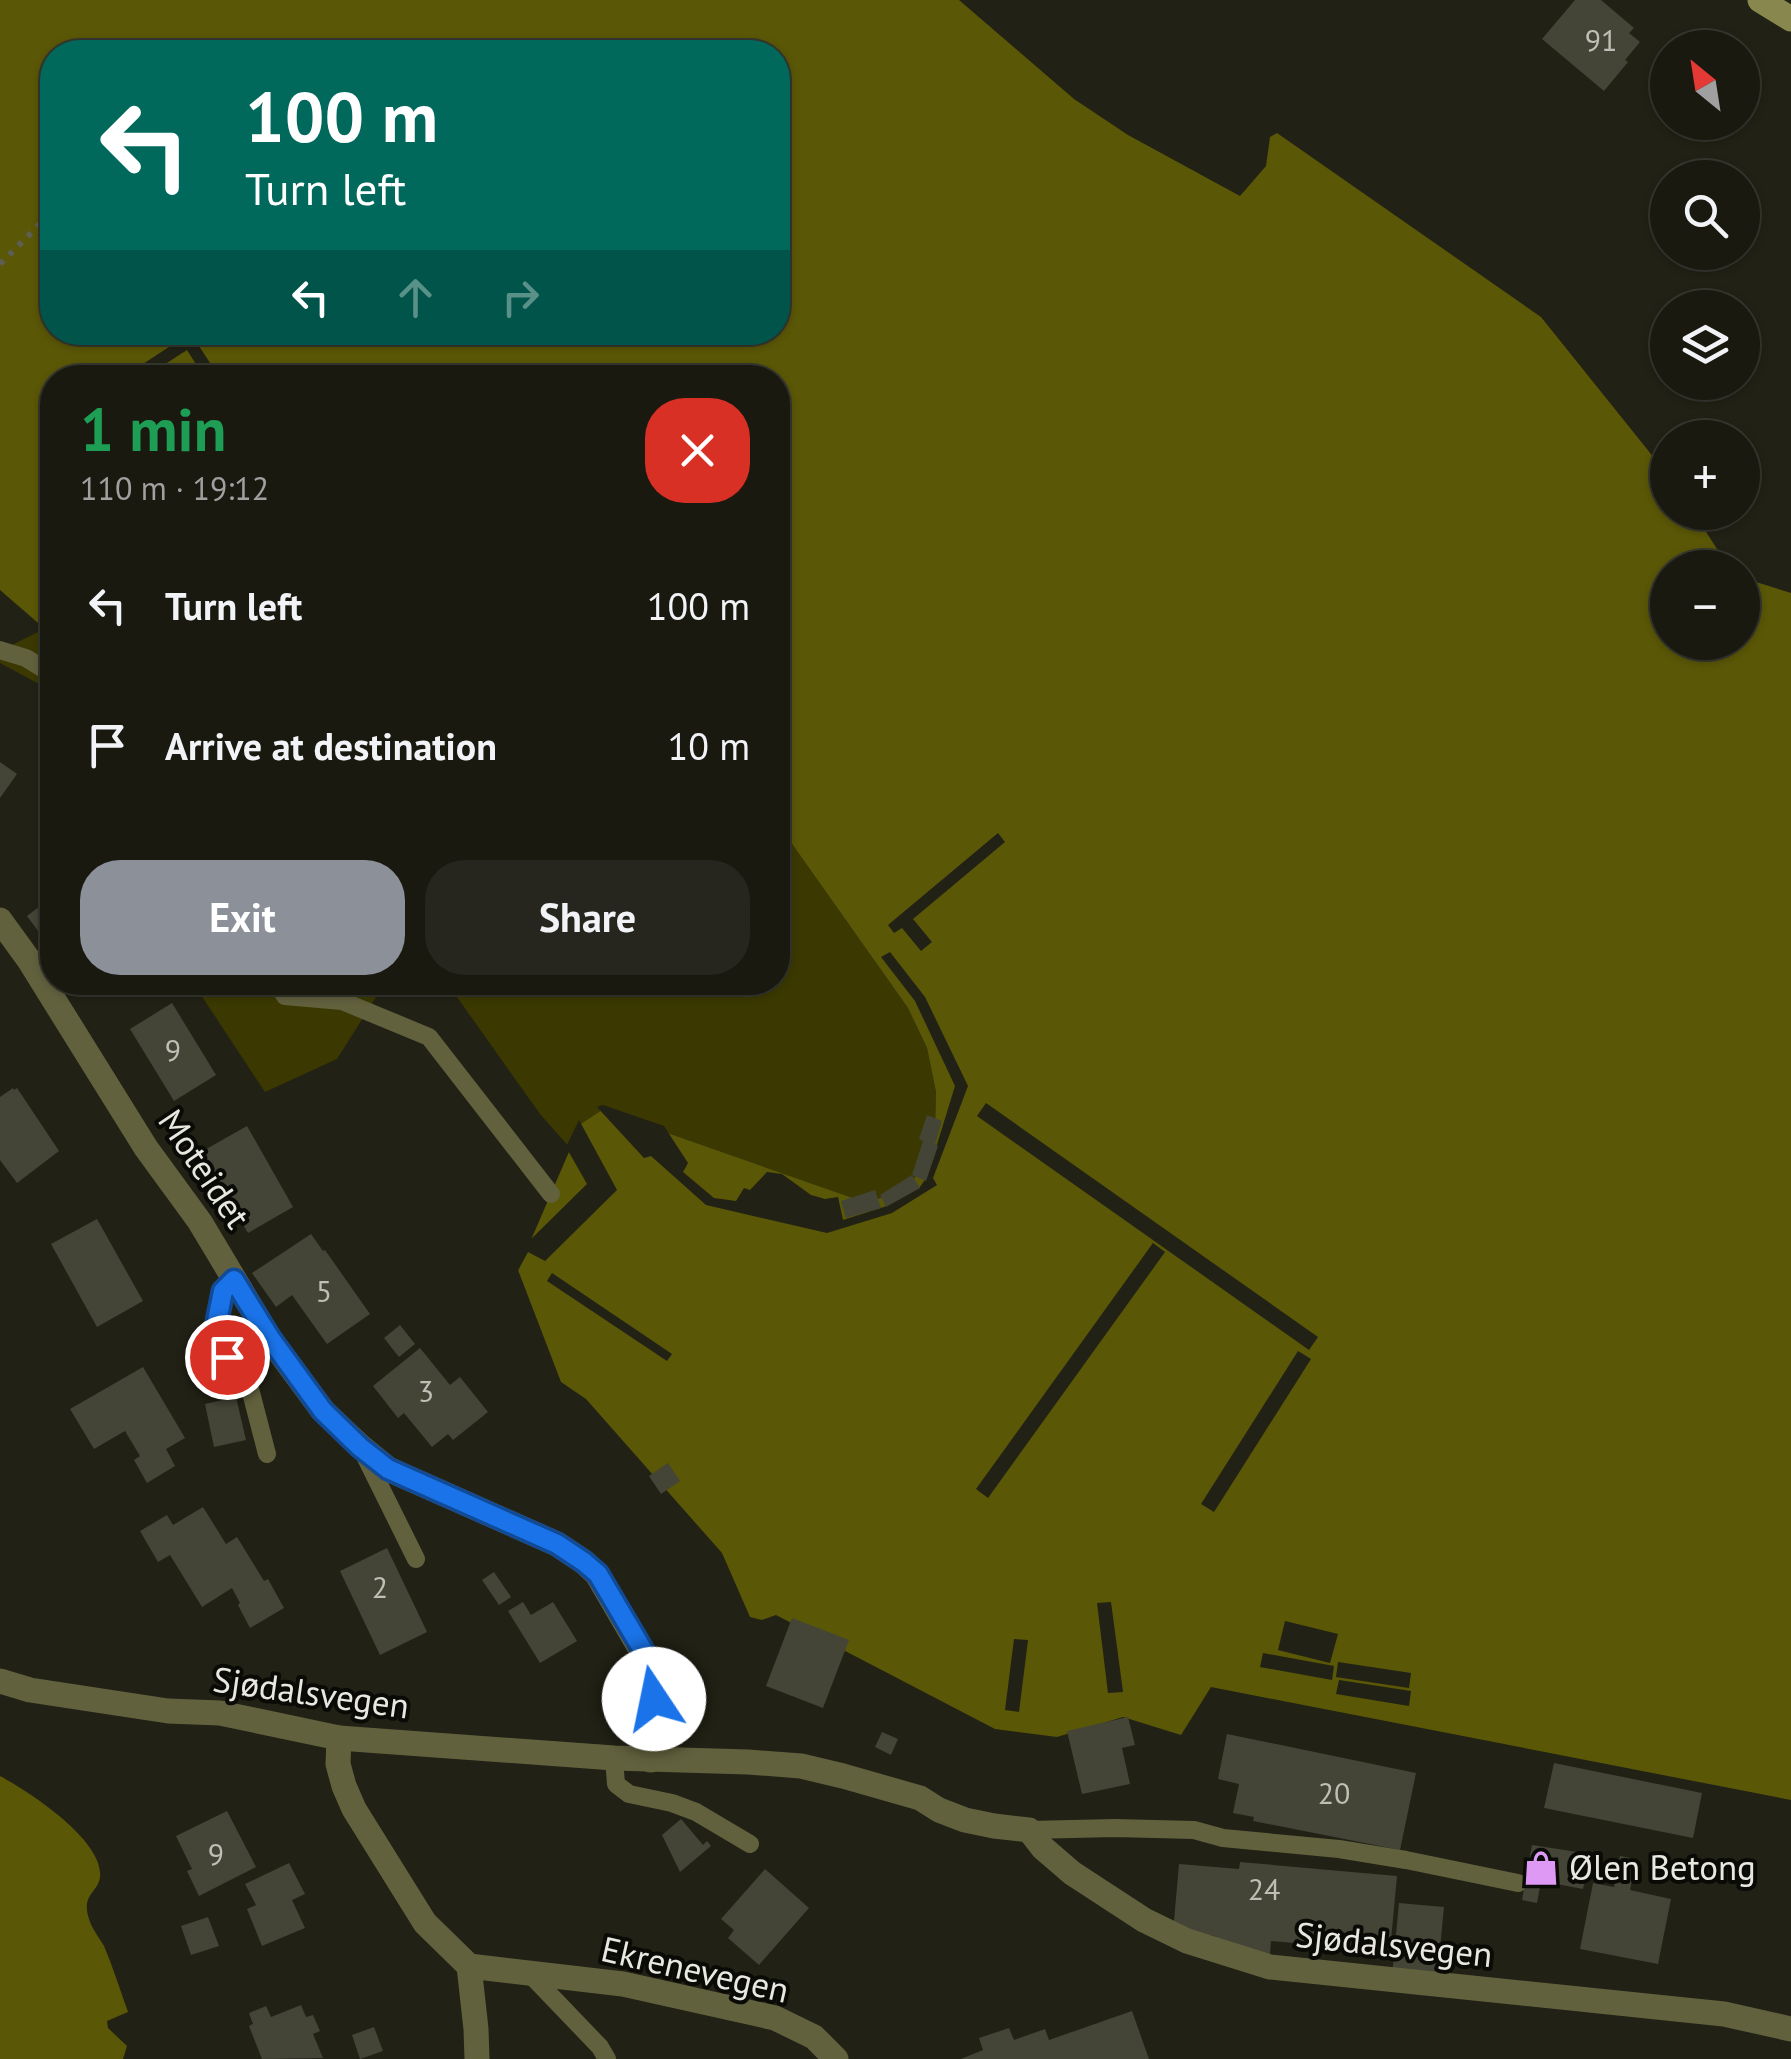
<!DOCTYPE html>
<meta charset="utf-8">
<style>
:root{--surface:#191910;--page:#26261e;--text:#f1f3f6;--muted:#9fa09f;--line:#373830;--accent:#8c9099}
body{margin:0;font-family:"PT Sans",sans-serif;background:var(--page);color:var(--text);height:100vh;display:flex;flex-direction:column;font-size:38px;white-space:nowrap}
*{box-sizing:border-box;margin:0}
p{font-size:32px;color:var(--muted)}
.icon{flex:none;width:55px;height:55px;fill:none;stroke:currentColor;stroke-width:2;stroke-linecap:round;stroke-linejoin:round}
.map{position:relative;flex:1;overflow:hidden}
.side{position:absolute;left:40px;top:365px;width:750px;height:630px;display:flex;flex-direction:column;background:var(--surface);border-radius:40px;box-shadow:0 2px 8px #0004,0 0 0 2px var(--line)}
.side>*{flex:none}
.banner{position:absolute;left:40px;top:40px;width:750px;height:305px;border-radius:40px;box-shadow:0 2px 8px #0004,0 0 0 2px var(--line);background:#00695c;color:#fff;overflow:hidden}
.needle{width:65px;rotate:330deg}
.tools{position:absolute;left:1650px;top:30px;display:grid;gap:20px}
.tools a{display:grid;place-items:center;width:110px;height:110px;border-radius:50%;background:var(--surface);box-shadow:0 2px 8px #0004,0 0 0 2px var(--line);font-size:50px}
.pin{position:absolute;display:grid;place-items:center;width:85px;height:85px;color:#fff;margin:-42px;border:5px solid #fff;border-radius:50%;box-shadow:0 2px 10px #0007}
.me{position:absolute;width:110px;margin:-55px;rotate:349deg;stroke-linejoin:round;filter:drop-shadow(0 0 8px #0008)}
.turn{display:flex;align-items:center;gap:35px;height:210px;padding:0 40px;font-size:45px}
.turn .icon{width:130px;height:130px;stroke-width:2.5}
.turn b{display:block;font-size:70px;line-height:85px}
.lanes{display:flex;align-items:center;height:95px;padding:0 40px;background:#0003;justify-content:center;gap:50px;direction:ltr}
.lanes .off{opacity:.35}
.round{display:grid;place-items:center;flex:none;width:105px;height:105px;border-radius:40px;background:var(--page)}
.summary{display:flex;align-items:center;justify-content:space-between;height:170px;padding:0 40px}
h1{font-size:60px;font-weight:600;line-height:75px;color:#1e9e55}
.primary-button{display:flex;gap:20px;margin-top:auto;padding:20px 40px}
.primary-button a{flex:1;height:115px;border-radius:40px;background:var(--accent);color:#fff;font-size:40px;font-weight:600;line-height:115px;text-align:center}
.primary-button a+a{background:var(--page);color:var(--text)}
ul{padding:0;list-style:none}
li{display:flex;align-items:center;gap:30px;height:140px;padding:0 40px}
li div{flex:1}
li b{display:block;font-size:38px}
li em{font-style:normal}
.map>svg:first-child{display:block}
</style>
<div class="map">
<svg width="1791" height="2059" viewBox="0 0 1791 2059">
<rect width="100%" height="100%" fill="#212115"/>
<g fill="#3b3901">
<polygon points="52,625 52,691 0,663 0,651"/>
<polygon points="778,824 908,1008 927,1048 936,1092 935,1127 924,1163 906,1191 870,1201 850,1197 602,1110 571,1149 540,1114 447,983 778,982"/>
<polygon points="193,983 385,983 337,1059 265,1092"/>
</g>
<g fill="#5a5707" fill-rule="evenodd">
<path d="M 0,0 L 959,0 L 1074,99 L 1128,135 L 1240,196 L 1266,166 L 1270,137 L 1277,133 L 1541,317 L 1667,474 L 1668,512 L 1694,513 L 1717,549 L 1738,567 L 1668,568 L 1668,642 L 1742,642 L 1743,572 L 1753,581 L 1791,593 L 1791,1800 L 1211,1687 L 1181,1735 L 1123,1717 L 1057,1737 L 995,1729 L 776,1615 L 762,1620 L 750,1617 L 722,1553 L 586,1399 L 561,1382 L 518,1270 L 581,1124 L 602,1110 L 850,1197 L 870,1201 L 906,1191 L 924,1163 L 935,1127 L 936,1092 L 927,1048 L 908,1008 L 778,824 L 778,378 L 52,378 L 52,625 L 45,629 L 0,590 ZM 52,52 L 778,52 L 778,332 L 52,332 Z"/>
<path d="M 0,1776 C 28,1791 104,1840 100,1877 C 98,1893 81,1894 89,1919 C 92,1929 99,1937 104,1946 C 113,1967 120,1990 128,2012 L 107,2021 L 108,2028 L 127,2046 L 123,2059 L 0,2059 Z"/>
</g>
<g fill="#212115">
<polygon points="192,332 211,333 197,343 214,369 204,377 187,350 145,377 123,377"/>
<polygon points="998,833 1005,842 913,919 932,942 921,951 902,928 894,933 888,925"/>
<polygon points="890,952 925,997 968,1086 933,1178 937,1185 892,1213 827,1233 706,1205 651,1156 644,1158 597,1107 603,1105 664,1126 688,1163 683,1172 714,1198 736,1201 744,1188 750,1190 767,1172 782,1174 811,1195 825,1199 838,1197 843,1220 884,1207 920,1187 927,1177 955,1086 915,1001 881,957"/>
<polygon points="986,1103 1318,1337 1309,1350 977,1116"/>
<polygon points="579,1120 617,1190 545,1261 528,1252 515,1276 513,1269 524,1243 527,1243 587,1184 566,1147"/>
<polygon points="1153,1243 1165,1252 988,1498 976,1489"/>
<polygon points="552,1273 672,1354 667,1361 547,1281"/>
<polygon points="1298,1351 1311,1359 1214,1512 1201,1504"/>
<polygon points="1111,1602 1123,1692 1108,1693 1097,1603"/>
<polygon points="1285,1621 1338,1634 1330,1663 1278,1650"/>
<polygon points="1014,1639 1028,1640 1019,1712 1005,1710"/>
<polygon points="1263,1653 1334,1666 1332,1680 1260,1667"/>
<polygon points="1338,1662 1411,1673 1409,1688 1336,1677"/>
<polygon points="1339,1680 1411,1691 1409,1706 1336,1694"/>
</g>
<g fill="#444437">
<polygon points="1575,0 1601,0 1634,28 1629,33 1640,42 1625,60 1628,62 1604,91 1542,39"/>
<polygon points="0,762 17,774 0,798"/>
<polygon points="52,897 52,939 47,943 27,916"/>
<polygon points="172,1003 216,1075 174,1101 130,1029"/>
<polygon points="13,1088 14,1090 17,1088 59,1151 17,1183 0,1160 0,1097"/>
<polygon points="927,1115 942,1121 935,1144 938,1146 926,1181 912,1175 920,1188 886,1207 880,1195 912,1175 923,1141 919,1139"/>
<polygon points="247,1126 293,1207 248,1233 201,1152"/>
<polygon points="875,1190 881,1208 846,1218 841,1201"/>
<polygon points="97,1219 143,1301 97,1327 51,1244"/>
<polygon points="311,1234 323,1251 325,1250 370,1314 327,1344 292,1295 276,1307 252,1273"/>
<polygon points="400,1325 415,1344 399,1357 384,1338"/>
<polygon points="420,1348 450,1385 460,1377 488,1412 453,1440 448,1434 432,1447 404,1413 398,1418 373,1386"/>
<polygon points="143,1367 185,1438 166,1449 175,1466 147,1483 134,1460 140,1456 125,1431 94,1449 70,1409"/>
<polygon points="236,1397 246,1440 214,1447 205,1404"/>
<polygon points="668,1463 680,1481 661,1494 649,1476"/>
<polygon points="203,1507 226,1544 237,1537 264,1581 268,1579 284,1608 250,1628 238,1605 240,1603 232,1588 202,1607 170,1555 158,1562 140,1531 167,1515 173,1525"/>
<polygon points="387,1548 427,1632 380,1655 340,1571"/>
<polygon points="494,1572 511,1597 499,1605 482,1580"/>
<polygon points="523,1602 531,1615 553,1602 577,1641 540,1663 508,1611"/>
<polygon points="792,1618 849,1640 823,1708 766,1686"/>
<polygon points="1128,1717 1135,1745 1122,1748 1130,1784 1082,1794 1067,1731"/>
<polygon points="882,1732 898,1739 891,1755 875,1747"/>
<polygon points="1227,1734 1416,1773 1400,1850 1253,1821 1254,1817 1233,1813 1239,1784 1218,1779"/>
<polygon points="1554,1763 1702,1793 1693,1838 1544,1808"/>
<polygon points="227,1811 256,1867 199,1896 187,1871 192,1869 176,1836"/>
<polygon points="681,1819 703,1845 707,1841 711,1846 680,1872 662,1835"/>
<polygon points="1532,1845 1590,1854 1583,1889 1541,1881 1537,1903 1522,1900"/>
<polygon points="1620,1856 1636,1859 1630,1890 1671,1899 1658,1964 1580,1949 1593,1883 1614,1887"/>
<polygon points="1240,1862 1397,1876 1390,1951 1271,1941 1270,1954 1214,1949 1215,1936 1173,1932 1179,1864 1239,1869"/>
<polygon points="289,1863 305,1894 292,1900 305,1928 262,1946 247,1909 256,1905 245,1884"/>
<polygon points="765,1869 809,1908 759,1965 728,1938 734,1930 721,1919"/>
<polygon points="1399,1903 1444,1907 1437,1980 1392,1976"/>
<polygon points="208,1917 219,1946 191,1955 181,1926"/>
<polygon points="301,2005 306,2017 313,2015 320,2031 313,2034 323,2058 262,2059 249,2026 253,2024 249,2013 266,2006 271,2017"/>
<polygon points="1132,2011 1149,2059 961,2059 983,2050 979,2038 1009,2028 1014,2040 1045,2029 1049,2040"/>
<polygon points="374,2027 383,2051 360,2059 352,2035"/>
</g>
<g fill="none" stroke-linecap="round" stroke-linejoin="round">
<polyline stroke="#5e5e53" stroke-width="6" stroke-dasharray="5 8" stroke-linecap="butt" points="0,264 52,212"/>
<g stroke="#62613e" stroke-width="18">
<polyline points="0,650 26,658 52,674"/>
<polyline points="276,982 285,996 342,1001 429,1037 551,1194"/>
<polyline points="234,1280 223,1291 216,1326 227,1357 248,1381 267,1454"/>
<polyline points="363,1452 416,1559"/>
<polyline points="614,1758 616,1784 629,1794 672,1803 696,1812 750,1844"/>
<polyline points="1029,1830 1115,1828 1194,1830 1223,1838 1339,1849 1406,1860 1518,1883"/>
<polyline points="529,1973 600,2047 607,2059"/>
</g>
<g stroke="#62613e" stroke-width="25">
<polyline points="0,920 29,960 146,1148 200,1222 270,1339 323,1411 361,1447 388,1469 557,1544 584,1562 597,1574 651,1667 654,1699 651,1760"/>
<polyline points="0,1681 30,1690 168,1711 220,1713 339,1738 614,1758 748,1762 801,1766 843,1776 920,1798 939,1810 965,1820 994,1826 1029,1830 1043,1848 1072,1873 1144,1920 1187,1941 1270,1967 1724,2014 1791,2029"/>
<polyline points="339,1738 338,1764 344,1786 354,1809 425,1923 469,1966 476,2029 477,2059"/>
<polyline points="469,1966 623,1984 775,2018 814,2037 836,2059"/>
</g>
<polyline stroke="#88874d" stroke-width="25" points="1760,0 1791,19"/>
</g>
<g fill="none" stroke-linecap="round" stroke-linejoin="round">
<defs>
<polyline id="route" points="227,1357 216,1326 223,1291 234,1280 270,1338 323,1411 360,1447 388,1469 557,1544 584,1562 598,1574 644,1652 651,1667 654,1699"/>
</defs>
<use href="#route" stroke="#114b97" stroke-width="25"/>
<use href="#route" stroke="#1a73e8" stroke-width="18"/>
</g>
<defs>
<symbol id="shop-bare" viewBox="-9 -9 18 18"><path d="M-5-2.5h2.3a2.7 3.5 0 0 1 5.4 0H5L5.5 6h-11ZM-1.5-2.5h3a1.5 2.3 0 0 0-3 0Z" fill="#dd99f3" stroke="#0a0a06" stroke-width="2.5" paint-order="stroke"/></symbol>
</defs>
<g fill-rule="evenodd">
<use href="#shop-bare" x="1516" y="1843" width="50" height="50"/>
</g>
<g text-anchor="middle" stroke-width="8" stroke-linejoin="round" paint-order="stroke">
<g font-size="30" fill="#bfbfb6">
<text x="1601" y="51">91</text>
<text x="173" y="1061">9</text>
<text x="324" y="1302">5</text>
<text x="426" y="1402">3</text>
<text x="380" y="1598">2</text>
<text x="1334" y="1804">20</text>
<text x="216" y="1865">9</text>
<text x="1264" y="1900">24</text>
</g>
<g font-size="35" fill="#e8e8e0" stroke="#0a0a06">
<text transform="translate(204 1169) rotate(56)" y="12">Moteidet</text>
<text transform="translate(311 1693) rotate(8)" y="12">Sjødalsvegen</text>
<text transform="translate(1394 1945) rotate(6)" y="12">Sjødalsvegen</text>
<text transform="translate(695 1970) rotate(13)" y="12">Ekrenevegen</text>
</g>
<g font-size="35" fill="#e8e8e0" stroke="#0a0a06" text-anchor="start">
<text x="1569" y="1880">Ølen Betong</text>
</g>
</g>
</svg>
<div class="tools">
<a><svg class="needle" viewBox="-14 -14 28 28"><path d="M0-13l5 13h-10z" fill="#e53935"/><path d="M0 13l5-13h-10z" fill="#9fa09f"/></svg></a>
<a><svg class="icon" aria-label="search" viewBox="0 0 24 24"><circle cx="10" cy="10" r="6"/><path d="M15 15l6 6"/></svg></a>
<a><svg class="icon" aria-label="layers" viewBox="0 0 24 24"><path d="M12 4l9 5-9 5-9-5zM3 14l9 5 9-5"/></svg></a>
<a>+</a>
<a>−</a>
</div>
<div class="pin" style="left:227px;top:1357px;background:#d93025"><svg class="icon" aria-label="arrive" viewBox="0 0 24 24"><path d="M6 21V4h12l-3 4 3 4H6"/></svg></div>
<svg class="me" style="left:654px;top:1699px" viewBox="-20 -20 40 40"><circle r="19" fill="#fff"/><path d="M0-13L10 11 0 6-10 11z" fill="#1a73e8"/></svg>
<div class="banner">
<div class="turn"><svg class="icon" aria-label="left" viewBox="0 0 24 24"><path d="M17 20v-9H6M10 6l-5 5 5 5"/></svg><div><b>100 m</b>Turn left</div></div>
<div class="lanes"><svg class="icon" aria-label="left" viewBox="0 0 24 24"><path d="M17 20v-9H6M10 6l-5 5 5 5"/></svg><svg class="icon off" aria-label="ahead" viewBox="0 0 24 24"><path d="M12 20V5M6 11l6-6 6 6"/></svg><svg class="icon off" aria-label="right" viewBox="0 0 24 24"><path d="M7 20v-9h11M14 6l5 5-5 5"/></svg></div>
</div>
<section class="side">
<div class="summary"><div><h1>1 min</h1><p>110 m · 19:12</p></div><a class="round" style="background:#d93025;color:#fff"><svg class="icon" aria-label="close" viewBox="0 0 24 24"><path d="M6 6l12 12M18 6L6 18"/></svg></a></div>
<ul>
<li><svg class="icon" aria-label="left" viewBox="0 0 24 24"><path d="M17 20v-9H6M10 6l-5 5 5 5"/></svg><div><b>Turn left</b></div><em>100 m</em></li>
<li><svg class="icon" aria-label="arrive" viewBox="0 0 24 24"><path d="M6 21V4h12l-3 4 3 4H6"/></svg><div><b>Arrive at destination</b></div><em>10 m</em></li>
</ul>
<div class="primary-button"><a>Exit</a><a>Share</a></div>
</section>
</div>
